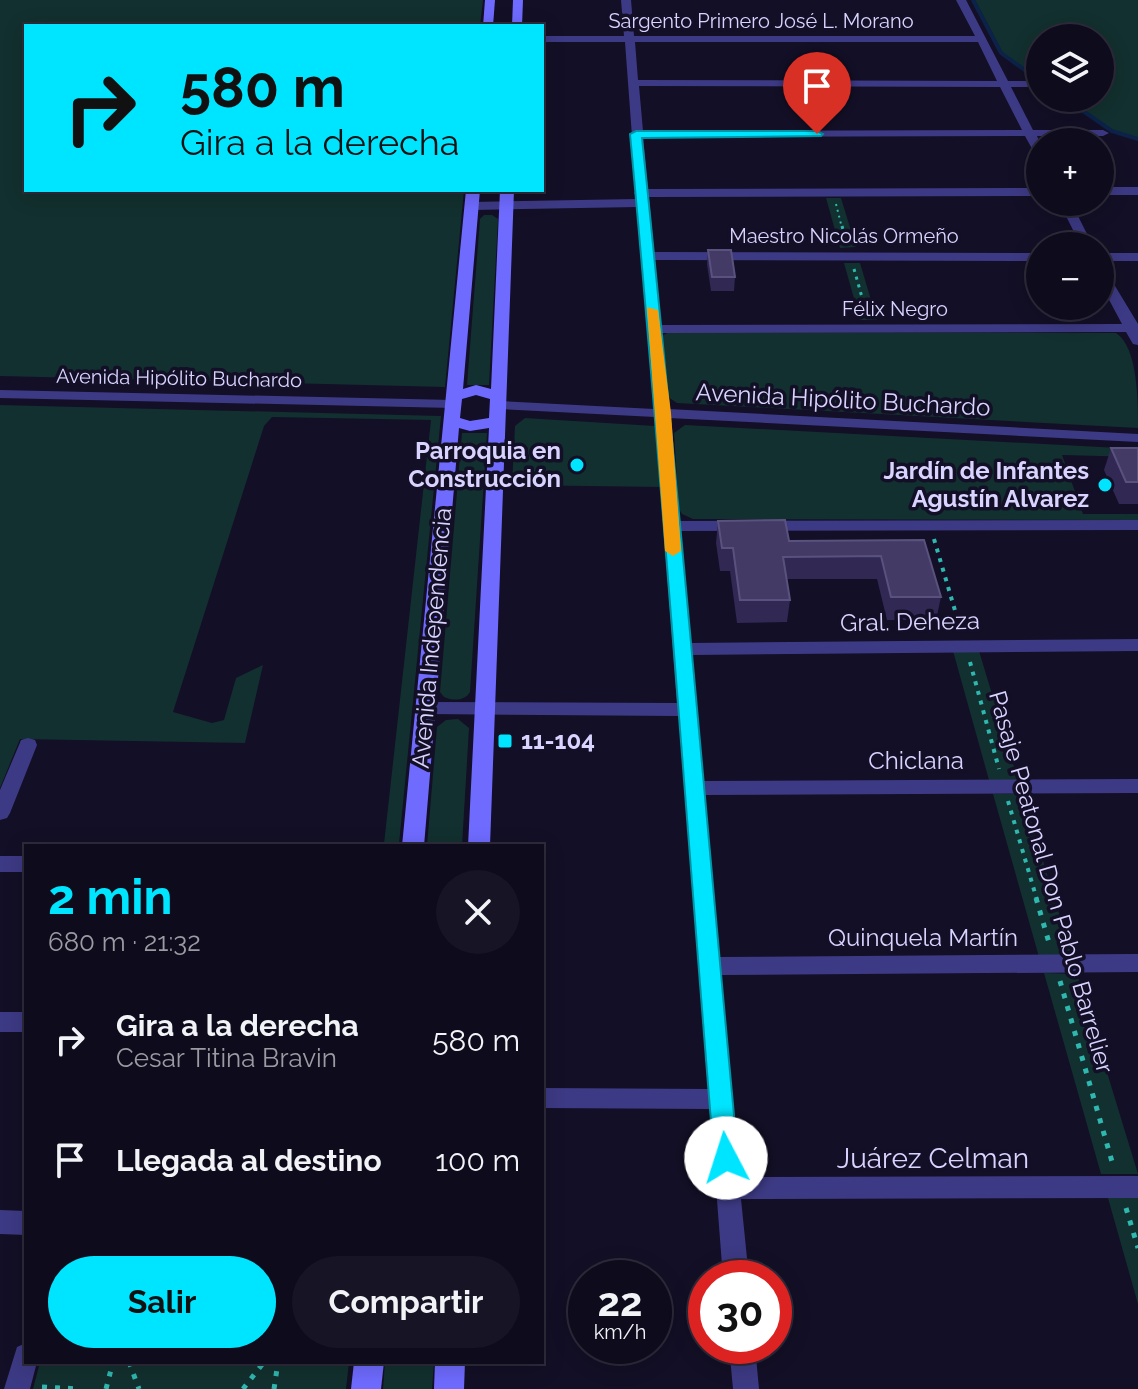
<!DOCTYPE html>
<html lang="es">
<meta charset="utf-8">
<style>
:root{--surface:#0e0b1c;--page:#171425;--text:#f1f3f6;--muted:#9b9ba3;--line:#2e2b3b;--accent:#00e5ff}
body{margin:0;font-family:Raleway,sans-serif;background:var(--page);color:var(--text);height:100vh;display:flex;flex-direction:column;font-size:30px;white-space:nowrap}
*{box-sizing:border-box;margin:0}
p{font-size:26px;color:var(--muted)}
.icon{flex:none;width:44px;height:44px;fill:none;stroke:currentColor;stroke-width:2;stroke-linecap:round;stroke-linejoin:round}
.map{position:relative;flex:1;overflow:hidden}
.drawer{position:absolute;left:24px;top:844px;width:520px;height:520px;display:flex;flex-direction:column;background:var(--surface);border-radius:0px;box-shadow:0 4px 20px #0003,0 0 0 2px var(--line)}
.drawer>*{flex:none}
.hud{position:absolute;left:24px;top:24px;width:520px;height:168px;border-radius:0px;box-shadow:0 4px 20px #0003,0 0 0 2px var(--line);background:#00e5ff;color:#111;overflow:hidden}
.tools{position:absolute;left:1026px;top:24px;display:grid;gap:16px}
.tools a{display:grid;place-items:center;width:88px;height:88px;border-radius:50%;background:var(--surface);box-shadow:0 4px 20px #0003,0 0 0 2px var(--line);font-size:40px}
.speed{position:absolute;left:568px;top:1260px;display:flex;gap:16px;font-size:40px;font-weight:700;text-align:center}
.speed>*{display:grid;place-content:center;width:104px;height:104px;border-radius:50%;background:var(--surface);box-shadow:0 4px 20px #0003,0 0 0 2px var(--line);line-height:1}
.speed small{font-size:20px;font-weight:400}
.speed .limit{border:12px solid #d22;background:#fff;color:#111}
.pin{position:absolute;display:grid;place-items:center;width:68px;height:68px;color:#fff;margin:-82px -34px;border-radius:50% 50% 50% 0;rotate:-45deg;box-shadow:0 0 8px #0007}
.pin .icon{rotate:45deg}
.me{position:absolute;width:88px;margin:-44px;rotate:355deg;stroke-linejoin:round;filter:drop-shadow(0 0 6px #0008)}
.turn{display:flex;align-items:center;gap:28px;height:168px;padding:0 24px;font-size:36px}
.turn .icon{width:104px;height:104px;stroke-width:2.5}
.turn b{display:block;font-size:56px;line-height:68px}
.round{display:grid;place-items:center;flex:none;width:84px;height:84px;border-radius:42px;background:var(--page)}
.summary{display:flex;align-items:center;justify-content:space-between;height:136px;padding:0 24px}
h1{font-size:48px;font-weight:700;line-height:60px;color:var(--accent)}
.action{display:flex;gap:16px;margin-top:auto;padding:16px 24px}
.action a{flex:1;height:92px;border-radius:48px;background:var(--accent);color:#111;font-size:32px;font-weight:700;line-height:92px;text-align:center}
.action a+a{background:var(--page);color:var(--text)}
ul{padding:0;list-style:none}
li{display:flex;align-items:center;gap:24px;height:120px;padding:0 24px}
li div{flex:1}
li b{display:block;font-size:30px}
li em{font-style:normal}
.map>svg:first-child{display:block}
</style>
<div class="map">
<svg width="1138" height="1389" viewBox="0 0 1138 1389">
<rect width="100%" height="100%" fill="#130f26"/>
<g fill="#12302f">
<polygon points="0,0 483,0 480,26 26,26 26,190 464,190 445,387 0,376"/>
<polygon points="975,0 1138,0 1138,139 1112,131 1065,98 1100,98 1100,38 1040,38 1040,80 1004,55"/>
<polygon points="826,198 841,198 856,247 840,248"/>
<polygon points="484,215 492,215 498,219 489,385 467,385 480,219"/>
<polygon points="844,263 860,263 877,320 860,320"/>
<path d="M 669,332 L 1116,333 C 1138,347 1138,402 1138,428 L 677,403 L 668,397 L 660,337 Z"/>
<polygon points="0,405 441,416 399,844 384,844 431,420 272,417 264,426 173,712 212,723 224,720 236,678 263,665 245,743 20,739 0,788"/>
<polygon points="525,418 655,426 657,428 661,487 512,485 515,426"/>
<polygon points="685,425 1138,449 1138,457 1062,455 1083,514 1138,514 1138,520 693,519 682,514 679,509 674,433"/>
<path d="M 462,433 L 487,433 L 470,692 C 465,701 453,701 444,697 L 440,692 Z"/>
<polygon points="953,651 979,651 1018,780 989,780"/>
<polygon points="458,719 469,728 462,846 427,846 437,727 446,720"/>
<polygon points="993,794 1023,794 1072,957 1039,957"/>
<polygon points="1044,973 1077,974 1138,1174 1101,1174"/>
<polygon points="1138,1197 1138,1304 1108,1198"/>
<polygon points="40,1362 349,1362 346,1389 33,1389"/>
<polygon points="385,1362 434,1362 432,1389 383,1389"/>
</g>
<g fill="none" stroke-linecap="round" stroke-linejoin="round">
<g stroke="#0c2248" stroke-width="4">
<polyline points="973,0 1001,53 1040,81"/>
<polyline points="1064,98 1112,131 1138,139"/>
</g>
<polyline stroke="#2fb8b0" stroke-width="2" stroke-dasharray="2 4" stroke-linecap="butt" points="836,204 842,228"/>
<g stroke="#2fb8b0" stroke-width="3" stroke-dasharray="3 5" stroke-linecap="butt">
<polyline points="842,226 847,245"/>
<polyline points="854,269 867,315"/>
</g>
<g stroke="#2fb8b0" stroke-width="4" stroke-dasharray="4 6" stroke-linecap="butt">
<polyline points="934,539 961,631"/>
<polyline points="970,662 999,769"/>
<polyline points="1008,801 1037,900"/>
</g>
<g stroke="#2fb8b0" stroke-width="5" stroke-dasharray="5 8" stroke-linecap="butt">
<polyline points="1036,898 1050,946"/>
<polyline points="1060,981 1113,1165"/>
<polyline points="1126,1208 1138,1248"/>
<polyline points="129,1362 139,1389"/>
<polyline points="42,1387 80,1389"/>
<polyline points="106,1389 113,1362"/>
<polyline points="243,1389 264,1362"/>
<polyline points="274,1389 278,1362"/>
</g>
<g fill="#3d3a85" fill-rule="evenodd">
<path d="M 621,0 L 631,0 L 634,36 L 975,36 L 956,0 L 966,0 L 1008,81 L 1027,81 L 1032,84 L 1027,87 L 1011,87 L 1033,130 L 1103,130 L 1109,133 L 1103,136 L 1037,136 L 1040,143 L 1040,157 L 1036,156 L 1025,136 L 643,137 L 648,189 L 1040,188 L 1040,196 L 649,197 L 654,252 L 1040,253 L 1040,261 L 655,260 L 661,325 L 1122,324 L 1100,283 L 1100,267 L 1106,271 L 1138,324 L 1138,345 L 1133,344 L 1126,332 L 661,333 L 668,409 L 1138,434 L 1138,442 L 669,418 L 679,521 L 1138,520 L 1138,530 L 680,531 L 690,643 L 1138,639 L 1138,651 L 691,655 L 703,781 L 1138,779 L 1138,793 L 704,795 L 719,957 L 1138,954 L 1138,972 L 721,975 L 739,1177 L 1138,1176 L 1138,1198 L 741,1199 L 749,1278 L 723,1278 L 710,1109 L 542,1108 L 542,1088 L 708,1089 L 679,716 L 427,714 L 418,708 L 427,702 L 677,703 L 655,417 L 498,409 L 491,405 L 498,401 L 654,409 L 638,207 L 472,210 L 466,206 L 472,202 L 637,199 L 634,193 L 636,190 L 625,42 L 542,42 L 542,36 L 624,36 ZM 635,42 L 978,42 L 997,81 L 638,80 ZM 639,86 L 1000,87 L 1022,130 L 643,131 Z"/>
<rect x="1100" y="187" width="38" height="8"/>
<polygon points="1059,202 1071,202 1093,246 1081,246"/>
<rect x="1100" y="253" width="38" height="8"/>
<polygon points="0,390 453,400 460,404 453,408 0,398"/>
<polygon points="28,738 35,740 37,745 10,813 7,818 0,820 0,790 19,745 21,740"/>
<rect x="0" y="856" width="26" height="16"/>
<rect x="0" y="1012" width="26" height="20"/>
<polygon points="0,1210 26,1211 26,1235 0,1234"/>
<polygon points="26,1343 26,1362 37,1362 30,1389 4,1389 17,1347"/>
<polygon points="729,1346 755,1346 759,1389 733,1389"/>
</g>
<g fill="#6f6bff" fill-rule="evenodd">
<polygon points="485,0 495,0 493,26 483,26"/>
<polygon points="513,0 523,0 522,26 512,26"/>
<path d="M 466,190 L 480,190 L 463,389 L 476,385 L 491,389 L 500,190 L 514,190 L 490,846 L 468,846 L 489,428 L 470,431 L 459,428 L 424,846 L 402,846 ZM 476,395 L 490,399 L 489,418 L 470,421 L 460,418 L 462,399 Z"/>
<polygon points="354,1362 384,1362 381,1389 351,1389"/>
<polygon points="435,1362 465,1362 464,1389 434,1389"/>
</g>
</g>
<g fill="#312854">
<polygon points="708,250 735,277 734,291 711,291 707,264"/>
<polygon points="1111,448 1138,448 1138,504 1119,504 1104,470"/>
<polygon points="718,521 789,541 924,540 941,597 936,620 887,620 877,579 787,579 790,600 787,622 737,623 730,571 720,571 716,543"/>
</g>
<g fill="#433a66" stroke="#5a527e" stroke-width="2">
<polygon points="708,250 731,250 735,277 712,277"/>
<polygon points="1111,448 1138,448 1138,482 1126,482"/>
<polygon points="785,520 789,541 924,540 941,597 891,597 881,556 783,557 790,600 740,600 733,548 722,548 718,521"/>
</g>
<path fill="#00e5ff" stroke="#0095a6" stroke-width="2" d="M 817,131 L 823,134 L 821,136 L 642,138 C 678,477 706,818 738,1158 L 734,1166 L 726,1170 L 717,1166 L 714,1158 C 686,817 662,475 630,134 L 636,131 Z"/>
<polygon fill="#f59e0b" points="647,307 658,310 671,413 681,551 673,556 665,551"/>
<g fill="#00e5ff" stroke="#130f26" stroke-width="3">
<circle cx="577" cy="465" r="8"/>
<circle cx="1105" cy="485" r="8"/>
<rect x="497" y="733" width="16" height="16" rx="4"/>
</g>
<g text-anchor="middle" stroke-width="7" stroke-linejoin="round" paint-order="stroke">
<g font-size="20" fill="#d9d4ff" stroke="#130f26">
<text x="761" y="28">Sargento Primero José L. Morano</text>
<text x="844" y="243">Maestro Nicolás Ormeño</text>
<text x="895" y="316">Félix Negro</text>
<text transform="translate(179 378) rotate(1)" y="7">Avenida Hipólito Buchardo</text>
</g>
<g font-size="24" fill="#d9d4ff" stroke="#130f26">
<text transform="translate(843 400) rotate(3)" y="8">Avenida Hipólito Buchardo</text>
<text transform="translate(910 622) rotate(-1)" y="8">Gral. Deheza</text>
<text transform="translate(432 638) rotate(-85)" y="8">Avenida Independencia</text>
<text x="916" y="769">Chiclana</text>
<text transform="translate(1051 882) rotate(74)" y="8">Pasaje Peatonal Don Pablo Barrelier</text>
<text x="923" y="946">Quinquela Martín</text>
</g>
<g font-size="24" font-weight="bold" fill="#d9d4ff" stroke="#130f26" text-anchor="end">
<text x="561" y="459">Parroquia en<tspan x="561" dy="28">Construcción</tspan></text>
<text x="1089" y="479">Jardín de Infantes<tspan x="1089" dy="28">Agustín Alvarez</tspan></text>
<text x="521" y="749" text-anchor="start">11-104</text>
</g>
<g font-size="28" fill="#d9d4ff" stroke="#130f26">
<text x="933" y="1168">Juárez Celman</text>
</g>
</g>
</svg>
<div class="tools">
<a><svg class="icon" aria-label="layers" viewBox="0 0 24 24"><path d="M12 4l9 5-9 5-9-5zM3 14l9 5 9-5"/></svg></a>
<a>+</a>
<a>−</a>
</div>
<div class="speed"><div>22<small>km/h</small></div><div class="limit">30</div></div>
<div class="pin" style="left:817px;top:134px;background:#d93025"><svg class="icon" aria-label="arrive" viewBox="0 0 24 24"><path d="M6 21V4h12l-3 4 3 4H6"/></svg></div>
<svg class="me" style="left:726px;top:1158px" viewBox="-20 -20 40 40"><circle r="19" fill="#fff"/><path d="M0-13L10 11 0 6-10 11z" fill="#00e5ff"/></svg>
<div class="hud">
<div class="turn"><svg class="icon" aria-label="right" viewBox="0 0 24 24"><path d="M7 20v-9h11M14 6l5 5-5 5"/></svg><div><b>580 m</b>Gira a la derecha</div></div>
</div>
<section class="drawer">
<div class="summary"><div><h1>2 min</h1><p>680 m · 21:32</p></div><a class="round"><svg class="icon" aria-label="close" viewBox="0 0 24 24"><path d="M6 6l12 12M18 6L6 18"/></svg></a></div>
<ul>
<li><svg class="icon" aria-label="right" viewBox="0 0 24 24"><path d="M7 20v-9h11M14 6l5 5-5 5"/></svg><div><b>Gira a la derecha</b><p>Cesar Titina Bravin</p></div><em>580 m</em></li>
<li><svg class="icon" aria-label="arrive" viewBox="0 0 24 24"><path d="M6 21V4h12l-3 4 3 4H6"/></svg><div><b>Llegada al destino</b></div><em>100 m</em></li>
</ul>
<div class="action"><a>Salir</a><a>Compartir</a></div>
</section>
</div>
